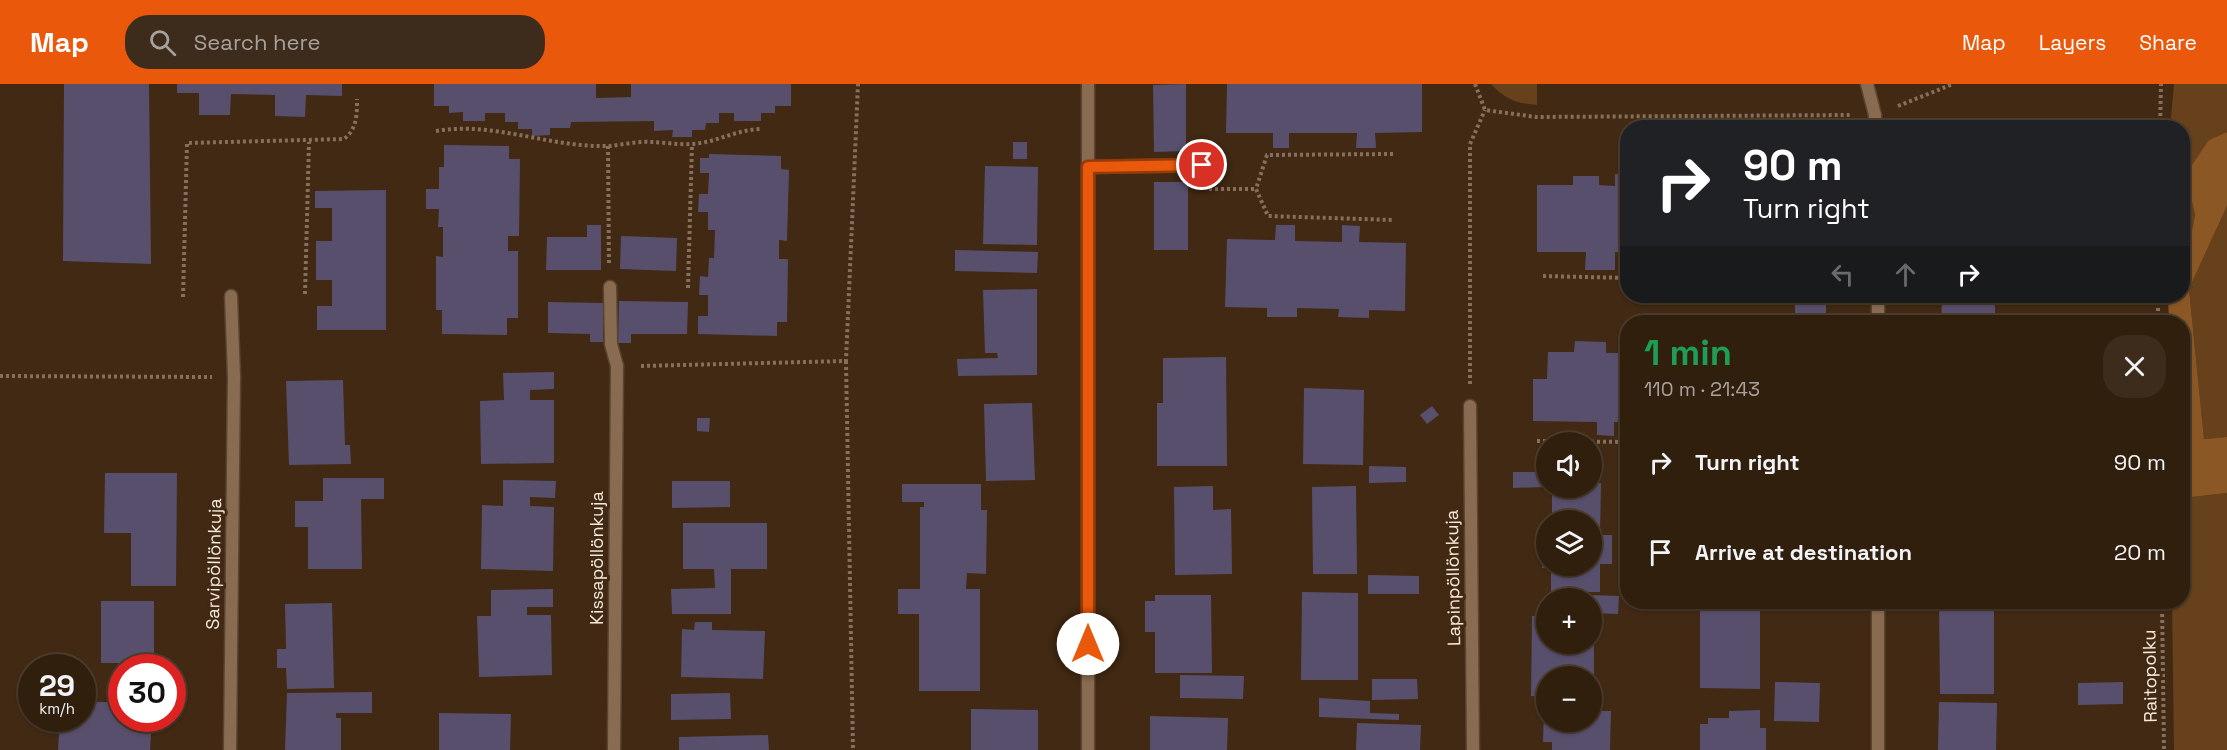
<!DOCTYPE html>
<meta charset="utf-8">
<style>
:root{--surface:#311f0e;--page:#3d2c1c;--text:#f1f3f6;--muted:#a8a29e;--line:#4c3d2e;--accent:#ea580c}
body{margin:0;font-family:"Space Grotesk",sans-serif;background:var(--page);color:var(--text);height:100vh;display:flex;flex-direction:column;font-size:22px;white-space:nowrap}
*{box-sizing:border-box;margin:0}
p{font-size:20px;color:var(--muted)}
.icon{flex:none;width:33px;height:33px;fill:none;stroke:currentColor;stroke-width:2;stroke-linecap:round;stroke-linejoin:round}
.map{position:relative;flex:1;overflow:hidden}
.sheet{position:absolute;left:1620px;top:231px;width:570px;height:294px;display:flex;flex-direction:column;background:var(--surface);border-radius:24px;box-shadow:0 2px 4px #0004,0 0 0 2px var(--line)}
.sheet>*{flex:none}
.guide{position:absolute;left:1620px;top:36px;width:570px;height:183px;border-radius:24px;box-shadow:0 2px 4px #0004,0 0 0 2px var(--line);background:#202124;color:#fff;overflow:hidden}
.controls{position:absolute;left:1536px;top:348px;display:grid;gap:12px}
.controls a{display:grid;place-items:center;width:66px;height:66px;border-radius:50%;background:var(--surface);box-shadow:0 2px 4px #0004,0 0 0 2px var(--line);font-size:30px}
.speed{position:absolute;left:18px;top:570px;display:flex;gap:12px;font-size:30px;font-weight:700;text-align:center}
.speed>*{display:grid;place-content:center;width:78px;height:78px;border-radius:50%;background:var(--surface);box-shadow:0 2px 4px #0004,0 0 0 2px var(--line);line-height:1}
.speed small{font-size:15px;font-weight:400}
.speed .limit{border:9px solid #d22;background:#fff;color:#111}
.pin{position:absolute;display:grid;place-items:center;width:51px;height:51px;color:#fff;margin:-26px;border:3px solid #fff;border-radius:50%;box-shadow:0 2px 6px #0007}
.me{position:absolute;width:66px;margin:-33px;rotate:0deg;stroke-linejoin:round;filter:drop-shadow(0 0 4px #0008)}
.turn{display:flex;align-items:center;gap:21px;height:126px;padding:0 24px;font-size:27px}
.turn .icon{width:78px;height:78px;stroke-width:2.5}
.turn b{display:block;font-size:42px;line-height:51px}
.lanes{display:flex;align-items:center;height:57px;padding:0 24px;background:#0003;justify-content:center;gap:30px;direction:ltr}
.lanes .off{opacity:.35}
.round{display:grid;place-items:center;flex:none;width:63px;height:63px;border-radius:24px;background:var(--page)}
.head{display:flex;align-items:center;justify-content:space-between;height:102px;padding:0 24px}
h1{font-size:36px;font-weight:800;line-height:45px;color:#1e9e55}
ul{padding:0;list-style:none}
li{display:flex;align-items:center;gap:18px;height:90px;padding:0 24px}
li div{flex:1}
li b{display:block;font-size:22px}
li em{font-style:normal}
header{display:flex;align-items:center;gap:36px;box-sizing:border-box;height:84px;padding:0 30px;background:var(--accent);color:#fff}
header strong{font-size:28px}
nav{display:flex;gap:33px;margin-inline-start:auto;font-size:21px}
.search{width:420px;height:54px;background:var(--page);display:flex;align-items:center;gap:15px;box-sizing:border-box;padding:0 21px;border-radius:24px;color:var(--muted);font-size:22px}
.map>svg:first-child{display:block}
</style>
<header>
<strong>Map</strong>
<div class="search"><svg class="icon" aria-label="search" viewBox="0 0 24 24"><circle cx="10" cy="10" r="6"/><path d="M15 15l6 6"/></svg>Search here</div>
<nav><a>Map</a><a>Layers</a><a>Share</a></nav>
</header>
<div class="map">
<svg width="2227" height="666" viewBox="0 0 2227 666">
<rect width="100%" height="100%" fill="#412913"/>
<g fill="#67411b">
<path d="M 1491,0 L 1537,0 L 1537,21 C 1516,19 1506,16 1491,0 Z"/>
<polygon points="2174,0 2227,0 2227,48 2209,56 2189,105 2195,131 2188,166 2183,175 2182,44 2170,44"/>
<polygon points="2227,122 2227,353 2204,355 2189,205"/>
<polygon points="2227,409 2227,666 2174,666 2172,518 2182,518 2183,414"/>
</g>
<polygon fill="#8b5825" points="2227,48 2227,122 2189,205 2204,355 2227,353 2227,409 2183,414 2182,238 2169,238 2168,212 2182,212 2183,175 2188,166 2195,131 2189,105 2190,84 2209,56"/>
<g fill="#584f6d">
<polygon points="64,0 149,0 151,180 63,177"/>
<polygon points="177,0 342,0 342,12 306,11 305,33 275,32 275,11 231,10 230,31 199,31 199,9 177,9"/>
<polygon points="434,0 596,0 596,14 631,13 631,0 791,0 791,22 775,22 775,29 761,29 761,37 734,37 734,29 719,29 719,39 706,39 705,46 692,46 692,53 672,53 673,46 654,47 654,37 571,38 570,44 550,44 550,51 532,52 532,45 518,45 518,38 505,38 505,29 485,29 485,37 463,37 463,28 449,29 449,22 434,22"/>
<polygon points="1186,0 1186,67 1154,68 1153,1"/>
<polygon points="1227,0 1422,0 1422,48 1375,49 1376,64 1356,64 1357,49 1289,49 1289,64 1273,64 1273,49 1226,49"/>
<rect x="1013" y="58" width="14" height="17"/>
<polygon points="444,61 509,62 509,75 520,75 519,152 508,152 508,167 518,167 518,234 507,234 507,251 442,250 442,226 436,226 436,172 443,173 443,143 438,143 439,125 426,125 426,105 439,105 439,83 444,83"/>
<polygon points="709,70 781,72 781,85 789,86 787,157 779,156 779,175 788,175 787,238 777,238 777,252 698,250 698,232 708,232 708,211 699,211 700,192 708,193 709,174 714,174 715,146 708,146 708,128 698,128 699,110 708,110 709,89 700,89 700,74 709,74"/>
<polygon points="985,82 1038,83 1037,161 983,160"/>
<polygon points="1615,90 1628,91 1628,169 1615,168 1615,186 1585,186 1586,168 1537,168 1537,101 1573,101 1573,92 1599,92 1599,101 1615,102"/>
<rect x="1154" y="98" width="34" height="68"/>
<polygon points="386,106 386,246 317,246 317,222 332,222 332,196 316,196 316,157 332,157 332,124 315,124 315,107"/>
<polygon points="587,141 601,141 601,186 546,186 547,153 587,153"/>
<polygon points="1276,141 1295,141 1295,157 1342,158 1342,141 1360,142 1359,158 1406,159 1405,227 1369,226 1369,234 1338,233 1339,225 1297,224 1297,233 1267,233 1267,224 1225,223 1227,155 1275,156"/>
<polygon points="621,152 677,154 676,187 620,185"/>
<polygon points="955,166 1038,168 1037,189 955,187"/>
<polygon points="1037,205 1037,291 958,292 957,275 998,274 997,269 985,269 983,206"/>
<rect x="1795" y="212" width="31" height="26"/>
<polygon points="2007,212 2068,212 2067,217 2006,214"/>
<polygon points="619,217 688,218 687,250 631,250 631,259 618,259"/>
<polygon points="548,218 603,219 603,258 590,258 590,250 548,249"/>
<polygon points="1942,220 1995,221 1995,238 1941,238"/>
<polygon points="1575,257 1606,258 1606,269 1622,269 1622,259 1628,259 1628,338 1614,338 1614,352 1597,351 1597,338 1533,337 1533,295 1547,295 1548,268 1574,268"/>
<polygon points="1226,273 1227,382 1157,382 1157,319 1163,319 1163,274"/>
<polygon points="554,288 554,305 530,306 530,316 554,316 554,379 481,380 480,317 504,316 503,289"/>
<polygon points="343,296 345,361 350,361 351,380 289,381 286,297"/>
<polygon points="1304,304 1364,306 1363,381 1303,380"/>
<polygon points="1032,319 1035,396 986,397 984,320"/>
<polygon points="1432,322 1439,331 1427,340 1420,331"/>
<polygon points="697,334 710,334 709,348 697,347"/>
<polygon points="1369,382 1406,383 1406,398 1369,399"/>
<polygon points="1513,388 1544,388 1544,403 1513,404"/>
<polygon points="105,389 177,389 176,502 131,502 131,449 104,449"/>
<polygon points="323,394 384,394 384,415 361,415 362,485 308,485 308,443 295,443 295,417 323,417"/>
<polygon points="503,396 556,397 555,414 530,413 530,422 554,423 553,487 481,485 482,421 503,422"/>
<polygon points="672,397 730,397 730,423 672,424"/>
<polygon points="1592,399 1601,399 1600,451 1612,451 1612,480 1600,480 1600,508 1551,508 1551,484 1542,484 1542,452 1546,451 1546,482 1592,482 1592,436 1552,436 1552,404 1592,404"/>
<polygon points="902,400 981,400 981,426 987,426 986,490 967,489 966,505 980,505 980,607 919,607 919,530 898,530 898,505 920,505 920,423 924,423 924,418 902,418"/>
<polygon points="1213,402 1213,426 1231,425 1232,490 1175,491 1174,403"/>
<polygon points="1356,402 1357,490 1313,490 1312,403"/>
<polygon points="683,439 767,439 767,485 731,485 731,530 672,530 671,505 715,504 714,485 683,485"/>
<polygon points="1368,491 1419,492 1419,510 1368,510"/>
<polygon points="553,505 553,523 527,523 527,531 551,531 552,591 479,593 477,532 491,532 491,506"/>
<polygon points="1302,508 1358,509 1358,596 1301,596"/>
<polygon points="1559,510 1619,512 1618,530 1592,529 1592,514 1559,514"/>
<polygon points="1155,511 1211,511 1212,589 1155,589 1155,548 1145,548 1145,517 1155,517"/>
<rect x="101" y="517" width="53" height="62"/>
<polygon points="1700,518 1760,518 1760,605 1700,604"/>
<polygon points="1939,518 1994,518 1994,610 1940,610"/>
<polygon points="332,519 334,604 287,605 286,584 277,584 277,565 286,565 285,520"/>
<polygon points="1532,532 1546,532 1546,560 1592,560 1592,533 1594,533 1594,592 1546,592 1546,613 1531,612"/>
<polygon points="695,538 712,538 712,546 765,547 763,595 681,593 682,545 694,546"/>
<polygon points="1180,591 1244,592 1243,615 1180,614"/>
<polygon points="1372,595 1417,595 1418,615 1372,616"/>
<polygon points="1775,598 1820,599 1819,638 1774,637"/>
<polygon points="2123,598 2123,620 2078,621 2078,599"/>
<polygon points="372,608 372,629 336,629 336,634 341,634 341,666 285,666 287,609"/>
<polygon points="730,609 731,635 671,636 671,610"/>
<polygon points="1319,614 1370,617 1370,629 1399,630 1399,636 1319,633"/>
<polygon points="82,617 122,619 122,634 152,634 150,666 58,666 60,634 82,634"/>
<polygon points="1939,618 1997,619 1996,666 1938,666"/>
<polygon points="971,625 1038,626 1038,666 971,666"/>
<polygon points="1544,626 1546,626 1546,638 1592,638 1592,627 1611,627 1610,666 1552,666 1552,658 1543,658"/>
<polygon points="1760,626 1760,644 1766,644 1766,666 1700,666 1700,640 1708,640 1708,634 1729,634 1729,627"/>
<polygon points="439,629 511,630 510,666 439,666"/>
<polygon points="1150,632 1228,634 1227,666 1150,666"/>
<polygon points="1357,639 1421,641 1420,666 1356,666"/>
<polygon points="768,651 769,666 679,666 679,653"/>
</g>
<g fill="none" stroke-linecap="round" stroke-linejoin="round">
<defs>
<g id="lane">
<polyline points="1867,0 1875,31"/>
<polyline points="1088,83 1202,81"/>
<polyline points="610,203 611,260 617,282"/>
<polyline points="231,212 234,293"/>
</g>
<g id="street">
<polyline points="1875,31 1875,44"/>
<polyline points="1878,212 1878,238"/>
<polyline points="1470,322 1473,666"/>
<polyline points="230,666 234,293"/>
<polyline points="614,666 617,282"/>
<polyline points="1088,666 1088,0"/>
<polyline points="1878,666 1878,518"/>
</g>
</defs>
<use href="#lane" stroke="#5a442f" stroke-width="15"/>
<use href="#street" stroke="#5a442f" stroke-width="15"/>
<g stroke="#85705d" stroke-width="4" stroke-dasharray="3 3" stroke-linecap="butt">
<polyline points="1475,0 1485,26 1536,33 1850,31"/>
<polyline points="1898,22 1953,0"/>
<polyline points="2160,44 2161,0"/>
<path d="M 436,47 C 494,37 550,64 609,62 C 622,61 636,57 650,58 C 663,58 678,61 691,60 C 716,59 737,45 762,45"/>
<polyline points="608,62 609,181"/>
<polyline points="1393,70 1267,71 1256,105 1268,132 1394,136"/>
<polyline points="1209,105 1256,105"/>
<polyline points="1543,192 1628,194"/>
<polyline points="688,204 692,60"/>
<polyline points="305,210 309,58"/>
<polyline points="2158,212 2158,238"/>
<path d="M 183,213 L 187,59 L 344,55 C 357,45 357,31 357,15"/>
<polyline points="846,277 853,666"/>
<polyline points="641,282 846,277 858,0"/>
<polyline points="0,292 212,293"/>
<polyline points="1470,300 1470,60 1485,26"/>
<polyline points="1537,357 1628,358"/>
<polyline points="2162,518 2164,666"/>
</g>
<use href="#lane" stroke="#896b52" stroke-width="12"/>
<use href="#street" stroke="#896b52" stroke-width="12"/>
</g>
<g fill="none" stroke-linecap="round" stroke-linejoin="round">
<defs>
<polyline id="route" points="1088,560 1088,83 1202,81"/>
</defs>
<use href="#route" stroke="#983908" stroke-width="15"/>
<use href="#route" stroke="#ea580c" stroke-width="10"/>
</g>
<g text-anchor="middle" stroke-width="6" stroke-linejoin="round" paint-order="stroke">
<g font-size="18" fill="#f7e8da" stroke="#412913">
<text transform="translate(597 474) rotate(-90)" y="6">Kissapöllönkuja</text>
<text transform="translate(214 480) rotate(-89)" y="6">Sarvipöllönkuja</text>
<text transform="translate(1453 494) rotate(-91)" y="6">Lapinpöllönkuja</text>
<text transform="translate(2150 592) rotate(-91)" y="6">Raitopolku</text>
</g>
</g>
</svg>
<div class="controls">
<a><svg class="icon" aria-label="sound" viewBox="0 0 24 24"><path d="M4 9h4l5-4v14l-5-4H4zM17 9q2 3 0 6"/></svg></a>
<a><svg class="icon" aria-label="layers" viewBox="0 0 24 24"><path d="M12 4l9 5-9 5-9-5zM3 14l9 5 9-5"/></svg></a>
<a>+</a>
<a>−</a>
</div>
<div class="speed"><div>29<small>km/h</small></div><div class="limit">30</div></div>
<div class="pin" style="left:1202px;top:81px;background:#d93025"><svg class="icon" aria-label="arrive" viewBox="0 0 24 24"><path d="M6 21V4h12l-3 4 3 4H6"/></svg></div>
<svg class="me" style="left:1088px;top:560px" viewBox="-20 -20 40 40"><circle r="19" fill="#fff"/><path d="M0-13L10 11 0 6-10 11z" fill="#ea580c"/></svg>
<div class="guide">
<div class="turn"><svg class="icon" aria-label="right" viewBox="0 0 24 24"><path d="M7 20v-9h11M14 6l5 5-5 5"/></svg><div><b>90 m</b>Turn right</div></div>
<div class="lanes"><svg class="icon off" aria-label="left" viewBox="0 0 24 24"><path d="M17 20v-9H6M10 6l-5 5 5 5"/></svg><svg class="icon off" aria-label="ahead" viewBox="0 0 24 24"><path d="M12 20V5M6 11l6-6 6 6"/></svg><svg class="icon" aria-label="right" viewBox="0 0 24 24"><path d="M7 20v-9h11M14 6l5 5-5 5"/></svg></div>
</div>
<section class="sheet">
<div class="head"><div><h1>1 min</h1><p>110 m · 21:43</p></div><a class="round"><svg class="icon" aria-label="close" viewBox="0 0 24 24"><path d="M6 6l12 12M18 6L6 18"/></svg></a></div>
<ul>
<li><svg class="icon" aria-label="right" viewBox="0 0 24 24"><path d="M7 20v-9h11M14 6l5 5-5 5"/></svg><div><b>Turn right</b></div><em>90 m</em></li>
<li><svg class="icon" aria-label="arrive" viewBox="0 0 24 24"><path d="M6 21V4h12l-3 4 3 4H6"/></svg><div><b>Arrive at destination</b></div><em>20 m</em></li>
</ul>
</section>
</div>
